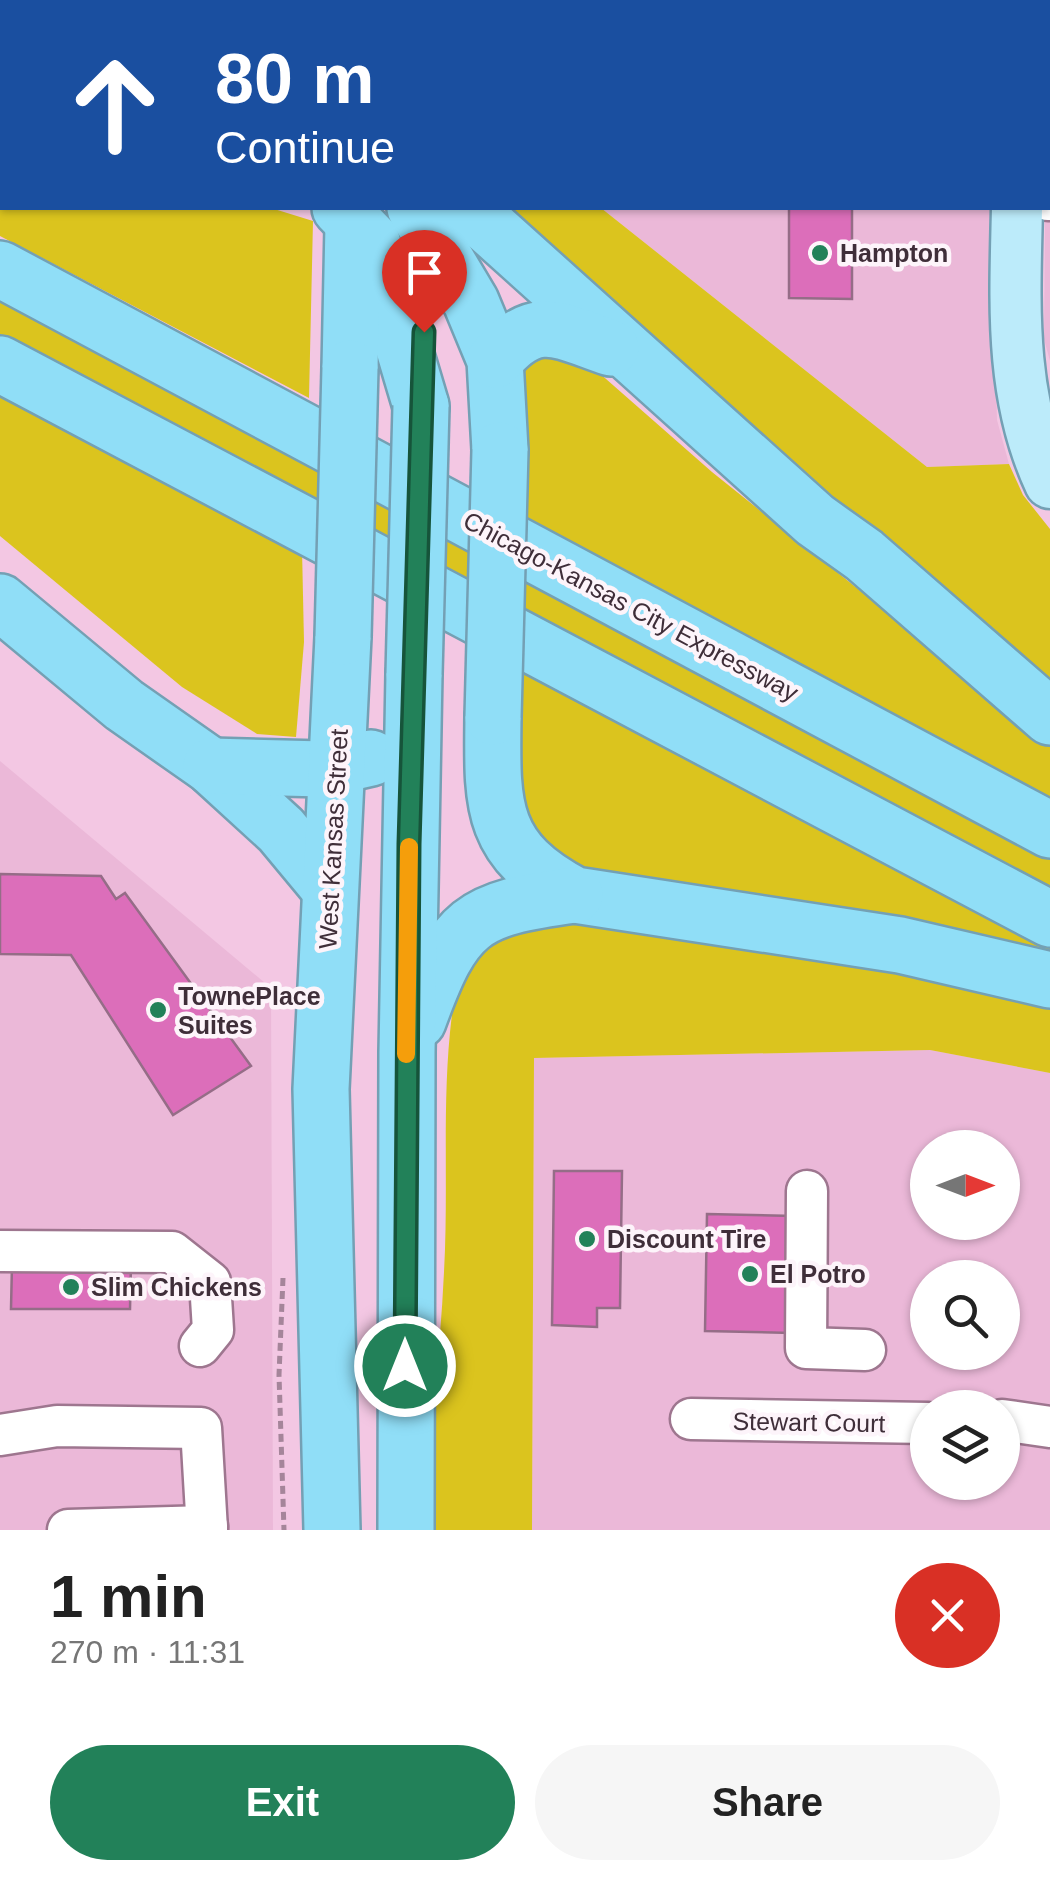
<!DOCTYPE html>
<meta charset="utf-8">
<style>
:root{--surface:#fff;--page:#f6f6f6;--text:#222;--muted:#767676;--accent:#228159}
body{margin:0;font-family:Helvetica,sans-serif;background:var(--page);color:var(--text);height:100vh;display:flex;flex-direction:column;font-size:38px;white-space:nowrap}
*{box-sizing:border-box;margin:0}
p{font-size:32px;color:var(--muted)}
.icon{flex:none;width:55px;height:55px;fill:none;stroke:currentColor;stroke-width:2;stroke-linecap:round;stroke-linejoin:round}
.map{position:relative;height:1530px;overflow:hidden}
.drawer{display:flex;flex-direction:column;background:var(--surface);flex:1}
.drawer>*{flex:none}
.hud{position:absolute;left:0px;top:0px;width:1050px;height:210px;box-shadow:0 2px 8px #0004;background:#1a4fa0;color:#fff;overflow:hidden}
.needle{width:65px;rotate:90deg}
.controls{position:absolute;left:910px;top:1130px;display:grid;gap:20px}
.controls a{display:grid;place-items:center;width:110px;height:110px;border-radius:50%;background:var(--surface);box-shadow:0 2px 8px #0004;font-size:50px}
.pin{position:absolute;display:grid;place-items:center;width:85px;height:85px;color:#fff;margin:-102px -42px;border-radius:50% 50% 50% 0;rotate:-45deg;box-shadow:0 0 10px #0007}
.pin .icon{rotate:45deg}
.me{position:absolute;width:110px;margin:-55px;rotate:0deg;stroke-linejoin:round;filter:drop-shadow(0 0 8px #0008)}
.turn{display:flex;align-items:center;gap:35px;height:210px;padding:0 50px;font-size:45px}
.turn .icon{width:130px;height:130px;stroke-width:2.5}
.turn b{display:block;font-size:70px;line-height:85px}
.round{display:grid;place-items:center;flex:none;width:105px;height:105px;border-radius:52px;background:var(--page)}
.overview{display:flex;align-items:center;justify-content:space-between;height:170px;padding:0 50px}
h1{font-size:60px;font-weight:700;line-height:75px}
.action{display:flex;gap:20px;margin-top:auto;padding:20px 50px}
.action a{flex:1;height:115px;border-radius:60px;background:var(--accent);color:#fff;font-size:40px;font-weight:700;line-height:115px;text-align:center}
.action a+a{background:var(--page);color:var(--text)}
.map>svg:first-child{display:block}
</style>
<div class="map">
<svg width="1050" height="1530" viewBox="0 0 1050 1530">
<rect width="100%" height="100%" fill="#f3c7e3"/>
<g fill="#ebb8d8" fill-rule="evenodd">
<rect x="562" y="0" width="426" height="2"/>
<polygon points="1047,0 1050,0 1050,361 1044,339"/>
<polygon points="601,208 992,208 997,420 1009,464 927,467"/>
<polygon points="0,761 271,988 273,1530 0,1530"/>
<path d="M 930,1050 L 1050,1073 L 1050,1530 L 532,1530 L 534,1058 ZM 928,1148 L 1002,1148 L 1002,1222 L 928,1222 ZM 928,1278 L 1002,1278 L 1002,1352 L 928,1352 ZM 928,1408 L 1002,1408 L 1002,1482 L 928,1482 Z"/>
</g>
<g fill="#dbc41e">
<polygon points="0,0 302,0 302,2 2,2 2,63"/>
<polygon points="0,119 2,208 271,208 313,221 309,398 0,236"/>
<polygon points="501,208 601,208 927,467 1009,464 1023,495 1050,529 1050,684 574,280"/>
<polygon points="0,292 1050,852 1050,895 0,334"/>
<polygon points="573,350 712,472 1050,743 1050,799 518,513 518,374 532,357"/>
<polygon points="0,388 302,549 304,642 296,737 257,734 182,687 0,536"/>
<polygon points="517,668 1050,949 1050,962 572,867 534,839 509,750"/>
<path d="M 530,919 C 704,936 881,961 1050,1005 L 1050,1073 L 930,1050 L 534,1058 L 532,1530 L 428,1530 C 428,1443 440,1359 444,1272 C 450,1166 437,1059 463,954 Z"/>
</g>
<g fill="#dc6eba" stroke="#956d87" stroke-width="2.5">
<polygon points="789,208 852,208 852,299 789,298"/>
<polygon points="0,874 101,876 116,899 125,893 251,1066 173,1115 71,955 0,954"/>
<polygon points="554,1171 622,1171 620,1308 597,1308 597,1327 552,1325"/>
<polygon points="707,1214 794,1216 792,1333 705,1331"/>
<polygon points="131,1263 130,1309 11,1309 12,1264"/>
</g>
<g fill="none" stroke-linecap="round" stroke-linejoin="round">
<defs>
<g id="minor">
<polyline points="1048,200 1050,200"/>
<polyline points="807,1191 806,1348 865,1350"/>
<polyline points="0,1251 172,1252 210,1282 213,1330 200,1346"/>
<polyline points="691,1419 928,1423"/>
<polyline points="1002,1420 1050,1427"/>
<polyline points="0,1435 57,1426 201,1428 207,1530"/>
<polyline points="68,1530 207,1526"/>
</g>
<g id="major">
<polyline points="1018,2 1018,0"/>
<path d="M 1017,208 C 1015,302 1009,396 1050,483"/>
</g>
<g id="highway">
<polyline points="360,2 360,0"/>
<polyline points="445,2 445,0"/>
<polyline points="0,98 2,99"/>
<polyline points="340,208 372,241 421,406"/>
<polyline points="415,208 471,302 495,360 500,450"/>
<polyline points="468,208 815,520 864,555 1050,717"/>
<polyline points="0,269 1050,830"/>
<path d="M 495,360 C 536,312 558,330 611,348"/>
<polyline points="0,364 1050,919"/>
<polyline points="350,368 353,225"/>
<polyline points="0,602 124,705 211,766 281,830 330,889"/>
<path d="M 493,717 C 492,805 489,850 575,895 L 900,945 L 1050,980"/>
<polyline points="211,766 323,769 371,758"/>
<path d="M 418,1021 C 455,920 470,909 575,895"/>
<polyline points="332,1530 321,1089 343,637"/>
<polyline points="406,1530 407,1052 414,674"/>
</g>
</defs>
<use href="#minor" stroke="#9e768f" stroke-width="45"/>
<use href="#major" stroke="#74a0b4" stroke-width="55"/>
<use href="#highway" stroke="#74a0b4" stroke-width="60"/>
<g stroke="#a5859a" stroke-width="5" stroke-dasharray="8 5" stroke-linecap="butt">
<polyline points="311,2 311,0"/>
<polyline points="283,1278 279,1375 284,1530"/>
</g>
<use href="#minor" stroke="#fff" stroke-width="40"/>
<use href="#major" stroke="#bcebfa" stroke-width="50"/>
<use href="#highway" stroke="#90def7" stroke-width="55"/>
<defs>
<g id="highway-bridge">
<polyline points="343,637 350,368"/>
<polyline points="414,674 421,406"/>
<polyline points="493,717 500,450"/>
</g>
</defs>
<use href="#highway-bridge" stroke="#74a0b4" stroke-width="60" stroke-linecap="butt"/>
<use href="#highway-bridge" stroke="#90def7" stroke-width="55"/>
</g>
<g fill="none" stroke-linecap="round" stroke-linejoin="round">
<defs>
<polyline id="route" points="405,1366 409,844 424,332"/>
</defs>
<use href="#route" stroke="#16543a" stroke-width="25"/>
<use href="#route" stroke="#228159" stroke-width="18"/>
<polyline stroke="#f59e0b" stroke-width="18" points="406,1054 409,847"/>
</g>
<g fill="#228159" stroke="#fdf4fa" stroke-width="4">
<circle cx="820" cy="253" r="10"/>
<circle cx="158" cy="1010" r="10"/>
<circle cx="587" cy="1239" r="10"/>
<circle cx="750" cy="1274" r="10"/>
<circle cx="71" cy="1287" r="10"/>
</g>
<g text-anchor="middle" stroke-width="9" stroke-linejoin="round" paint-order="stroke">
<g font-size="25" font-weight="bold" fill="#3f2e39" stroke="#fdf4fa" text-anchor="start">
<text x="840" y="262">Hampton</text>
<text x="178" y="1005">TownePlace<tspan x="178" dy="29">Suites</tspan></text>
<text x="607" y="1248">Discount Tire</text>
<text x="770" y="1283">El Potro</text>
<text x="91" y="1296">Slim Chickens</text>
</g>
<g font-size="25" fill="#3f2e39" stroke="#fdf4fa">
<text transform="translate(631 606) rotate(28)" y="9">Chicago-Kansas City Expressway</text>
<text transform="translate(333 839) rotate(-87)" y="9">West Kansas Street</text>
<text transform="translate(809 1422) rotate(1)" y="9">Stewart Court</text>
</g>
</g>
</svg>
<div class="controls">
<a><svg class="needle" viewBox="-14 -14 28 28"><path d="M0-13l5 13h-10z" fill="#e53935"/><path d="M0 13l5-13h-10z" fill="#767676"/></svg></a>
<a><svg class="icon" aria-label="search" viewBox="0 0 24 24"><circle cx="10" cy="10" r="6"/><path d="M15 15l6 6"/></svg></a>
<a><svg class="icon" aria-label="layers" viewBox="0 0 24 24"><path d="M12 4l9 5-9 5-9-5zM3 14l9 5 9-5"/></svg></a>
</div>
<div class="pin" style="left:424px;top:332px;background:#d93025"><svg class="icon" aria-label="arrive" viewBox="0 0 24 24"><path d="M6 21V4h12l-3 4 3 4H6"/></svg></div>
<svg class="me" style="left:405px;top:1366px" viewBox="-20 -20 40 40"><circle r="17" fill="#228159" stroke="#fff" stroke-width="3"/><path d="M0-11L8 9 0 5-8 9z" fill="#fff"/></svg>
<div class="hud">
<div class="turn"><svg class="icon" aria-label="ahead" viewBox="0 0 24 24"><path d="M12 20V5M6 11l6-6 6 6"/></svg><div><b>80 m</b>Continue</div></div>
</div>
</div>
<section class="drawer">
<div class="overview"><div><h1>1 min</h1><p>270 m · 11:31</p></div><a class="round" style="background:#d93025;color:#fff"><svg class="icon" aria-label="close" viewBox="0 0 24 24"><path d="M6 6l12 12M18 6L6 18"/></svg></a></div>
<div class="action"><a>Exit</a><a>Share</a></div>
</section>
